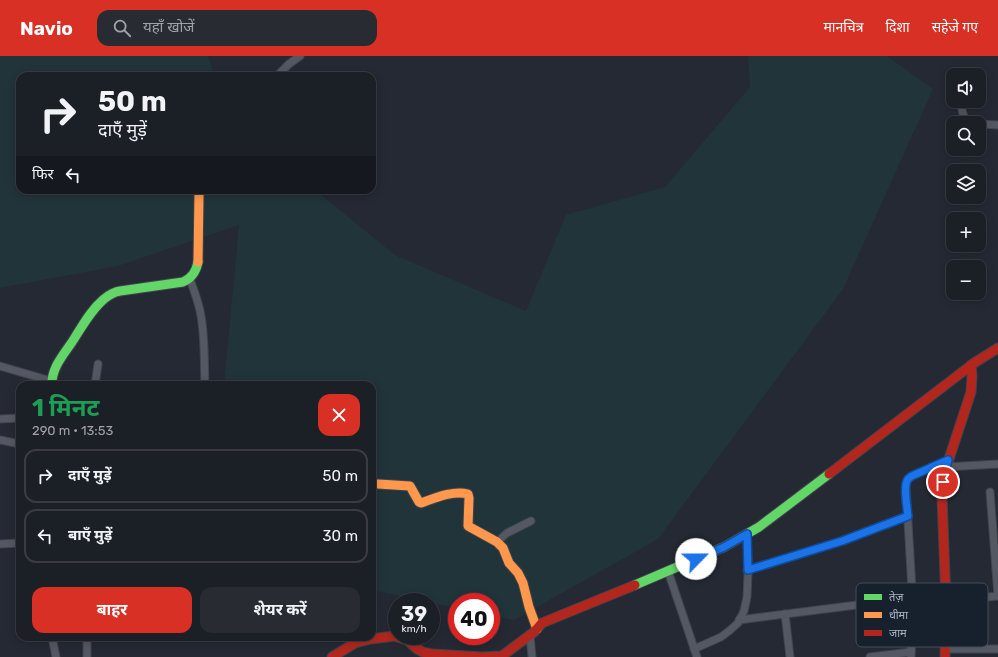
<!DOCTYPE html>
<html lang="hi">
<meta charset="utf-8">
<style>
:root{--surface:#1b1f26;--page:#282c32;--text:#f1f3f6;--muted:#a0a2a7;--line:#393d43;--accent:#d93025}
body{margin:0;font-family:Rubik,"Noto Sans Devanagari",sans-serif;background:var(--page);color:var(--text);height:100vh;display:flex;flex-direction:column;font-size:15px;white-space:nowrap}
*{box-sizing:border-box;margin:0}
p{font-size:13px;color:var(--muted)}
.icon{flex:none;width:22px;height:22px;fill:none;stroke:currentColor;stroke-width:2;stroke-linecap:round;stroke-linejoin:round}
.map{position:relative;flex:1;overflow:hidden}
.side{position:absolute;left:16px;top:325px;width:360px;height:260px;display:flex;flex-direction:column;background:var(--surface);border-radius:12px;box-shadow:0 2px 10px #0003,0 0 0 1px var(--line)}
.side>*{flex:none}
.top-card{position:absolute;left:16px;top:16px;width:360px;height:122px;border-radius:12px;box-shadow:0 2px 10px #0003,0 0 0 1px var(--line);background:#1b1f26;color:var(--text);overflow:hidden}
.buttons{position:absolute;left:946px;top:12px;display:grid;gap:8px}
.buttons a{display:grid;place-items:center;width:40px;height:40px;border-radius:8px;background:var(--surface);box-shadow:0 2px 10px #0003,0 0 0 1px var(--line);font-size:20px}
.speed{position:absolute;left:388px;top:537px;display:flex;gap:8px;font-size:20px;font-weight:700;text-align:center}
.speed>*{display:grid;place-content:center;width:52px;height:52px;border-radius:50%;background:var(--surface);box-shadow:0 2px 10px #0003,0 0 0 1px var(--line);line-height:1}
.speed small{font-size:10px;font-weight:400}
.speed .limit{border:6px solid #d22;background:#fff;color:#111}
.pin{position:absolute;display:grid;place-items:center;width:34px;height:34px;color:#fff;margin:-17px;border:2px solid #fff;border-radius:50%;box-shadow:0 1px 4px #0007}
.me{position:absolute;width:44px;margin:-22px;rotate:67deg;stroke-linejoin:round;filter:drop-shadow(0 0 3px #0008)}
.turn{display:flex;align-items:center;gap:14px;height:84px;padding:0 16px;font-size:18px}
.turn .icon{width:52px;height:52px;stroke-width:2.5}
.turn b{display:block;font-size:28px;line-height:34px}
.then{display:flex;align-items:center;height:38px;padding:0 16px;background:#0003;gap:8px;font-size:15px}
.round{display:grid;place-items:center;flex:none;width:42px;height:42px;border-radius:12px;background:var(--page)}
.summary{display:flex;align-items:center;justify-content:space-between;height:68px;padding:0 16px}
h1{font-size:24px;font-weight:700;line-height:30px;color:#1e9e55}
.cta{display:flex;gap:8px;margin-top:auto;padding:8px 16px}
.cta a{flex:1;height:46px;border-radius:12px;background:var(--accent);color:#fff;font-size:16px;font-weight:700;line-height:46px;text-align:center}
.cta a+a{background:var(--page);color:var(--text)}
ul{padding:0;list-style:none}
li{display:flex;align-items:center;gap:12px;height:54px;margin:0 8px 6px;padding:0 8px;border:2px solid var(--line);border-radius:12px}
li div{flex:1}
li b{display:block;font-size:15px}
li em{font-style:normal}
header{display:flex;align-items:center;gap:24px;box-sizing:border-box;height:56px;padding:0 20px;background:var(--accent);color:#fff}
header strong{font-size:19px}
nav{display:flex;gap:22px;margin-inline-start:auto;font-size:14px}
.search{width:280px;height:36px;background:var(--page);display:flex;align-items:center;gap:10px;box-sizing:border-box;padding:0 14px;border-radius:12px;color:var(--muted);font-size:15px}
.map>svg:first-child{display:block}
</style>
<header>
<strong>Navio</strong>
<div class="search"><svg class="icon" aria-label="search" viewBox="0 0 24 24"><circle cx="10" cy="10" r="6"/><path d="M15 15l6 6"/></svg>यहाँ खोजें</div>
<nav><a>मानचित्र</a><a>दिशा</a><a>सहेजे गए</a></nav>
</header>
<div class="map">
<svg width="998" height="601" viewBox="0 0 998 601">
<rect width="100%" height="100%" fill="#242933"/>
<polygon fill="#213439" points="0,0 208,0 215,20 20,20 20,134 315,134 395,199 526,255 566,159 665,131 750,31 748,0 887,0 933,33 843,233 658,483 514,564 491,559 491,546 457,546 457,552 431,547 431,546 372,534 372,329 224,329 239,169 118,210 0,232"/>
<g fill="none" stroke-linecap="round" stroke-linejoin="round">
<defs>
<g id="street">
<polyline points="277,20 289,8 300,0"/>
<path d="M 961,45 C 962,54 962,61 969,67"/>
<polyline points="979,68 998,69"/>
<path d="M 190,223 C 194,235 199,247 201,260 C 205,282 204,306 205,329"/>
<polyline points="0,310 51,325"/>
<polyline points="95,329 98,308"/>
<polyline points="0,363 20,362"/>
<polyline points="0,384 20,388"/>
<polyline points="946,411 998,408"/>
<polyline points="990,436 998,540"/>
<polyline points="497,486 507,477 531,465"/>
<polyline points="0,488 20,487"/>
<polyline points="747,514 842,485 907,460"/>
<polyline points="668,515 697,601"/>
<polyline points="946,545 998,540"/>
<polyline points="785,558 790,601"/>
<polyline points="739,564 912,542"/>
<polyline points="530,580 532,601"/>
<polyline points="52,581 56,601"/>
<polyline points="694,593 721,581 729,575 738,567 744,555 747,541 748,518 747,478"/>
<polyline points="945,593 998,593"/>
<polyline points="87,601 87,581"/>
<polyline points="870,601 911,596"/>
<path d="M 911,601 L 913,551 L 906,431 C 906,427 907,424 910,421 L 948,404"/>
</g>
<g id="fast">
<path d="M 52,329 C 51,311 66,296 74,283 C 83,269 91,254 104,243 C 109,239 114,236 120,235 L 183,226 C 192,222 196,216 198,206"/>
<polyline points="635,529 724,491 759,471 829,418"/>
</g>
<g id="slow">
<polyline points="198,206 199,138 200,134"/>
<path d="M 378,428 L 410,430 L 419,446 L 421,447 C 435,442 453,434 468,438 L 469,442 L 468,470 L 497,486 L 503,492 L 509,507 L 518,517 L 523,527 L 529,551 L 537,573"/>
</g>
<g id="jam">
<polyline points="829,418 974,307 998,292"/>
<polyline points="332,601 355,587 371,583 394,580 407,584 417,593 423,596 432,598 482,601 502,600 534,576 542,567 635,529"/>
<polyline points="945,601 946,545 942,441 945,415 971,336 972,320 971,309"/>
</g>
</defs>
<use href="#street" stroke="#40444c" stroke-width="9"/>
<use href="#fast" stroke="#40444c" stroke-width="11"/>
<use href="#slow" stroke="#40444c" stroke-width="11"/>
<use href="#jam" stroke="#40444c" stroke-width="11"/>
<use href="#street" stroke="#545862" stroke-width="7"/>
<use href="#fast" stroke="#63d668" stroke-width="9"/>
<use href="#slow" stroke="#ff974d" stroke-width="9"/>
<use href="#jam" stroke="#b3261e" stroke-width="9"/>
</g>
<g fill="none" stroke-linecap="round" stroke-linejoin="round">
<defs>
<path id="route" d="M 696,503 L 724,491 L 747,478 L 748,514 L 842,485 L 908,460 C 907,451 903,429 908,423 C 910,421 911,420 914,419 L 948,404 L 945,415 L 943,426"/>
</defs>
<use href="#route" stroke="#114b97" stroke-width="10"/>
<use href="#route" stroke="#1a73e8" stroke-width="7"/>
</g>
<rect x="856" y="527" width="132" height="64" rx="6" fill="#17202d" stroke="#444d5b" stroke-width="1"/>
<rect x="864" y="538" width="18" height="6" fill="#63d668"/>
<rect x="864" y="556" width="18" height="6" fill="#ff974d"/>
<rect x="864" y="574" width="18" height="6" fill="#b3261e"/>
<g font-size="11" fill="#acb5c6">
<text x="889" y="545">तेज़</text>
<text x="889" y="563">धीमा</text>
<text x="889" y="581">जाम</text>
</g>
</svg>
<div class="buttons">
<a><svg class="icon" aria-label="sound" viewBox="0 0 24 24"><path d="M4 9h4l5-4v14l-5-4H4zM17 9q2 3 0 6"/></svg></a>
<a><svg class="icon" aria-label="search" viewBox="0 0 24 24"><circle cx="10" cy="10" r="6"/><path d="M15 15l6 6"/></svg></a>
<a><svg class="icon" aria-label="layers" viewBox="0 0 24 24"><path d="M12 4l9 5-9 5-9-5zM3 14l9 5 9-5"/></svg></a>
<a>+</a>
<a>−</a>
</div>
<div class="speed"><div>39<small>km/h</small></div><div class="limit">40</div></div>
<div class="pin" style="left:943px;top:426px;background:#d93025"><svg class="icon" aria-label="arrive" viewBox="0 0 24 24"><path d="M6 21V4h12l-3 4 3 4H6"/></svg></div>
<svg class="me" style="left:696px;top:503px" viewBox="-20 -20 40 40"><circle r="19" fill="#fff"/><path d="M0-13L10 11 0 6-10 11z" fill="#1a73e8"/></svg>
<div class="top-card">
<div class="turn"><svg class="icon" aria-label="right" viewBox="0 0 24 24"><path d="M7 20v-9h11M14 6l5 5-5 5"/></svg><div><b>50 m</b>दाएँ मुड़ें</div></div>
<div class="then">फिर<svg class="icon" aria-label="left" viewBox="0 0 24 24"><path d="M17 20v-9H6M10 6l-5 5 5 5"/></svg></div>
</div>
<section class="side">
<div class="summary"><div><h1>1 मिनट</h1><p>290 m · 13:53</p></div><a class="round" style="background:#d93025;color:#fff"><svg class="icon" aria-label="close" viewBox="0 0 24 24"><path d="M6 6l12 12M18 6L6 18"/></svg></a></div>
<ul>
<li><svg class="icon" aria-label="right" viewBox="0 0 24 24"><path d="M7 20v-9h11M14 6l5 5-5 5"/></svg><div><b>दाएँ मुड़ें</b></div><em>50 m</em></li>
<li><svg class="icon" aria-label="left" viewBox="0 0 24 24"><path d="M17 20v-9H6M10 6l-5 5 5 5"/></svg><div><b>बाएँ मुड़ें</b></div><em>30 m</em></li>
</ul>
<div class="cta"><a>बाहर</a><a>शेयर करें</a></div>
</section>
</div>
